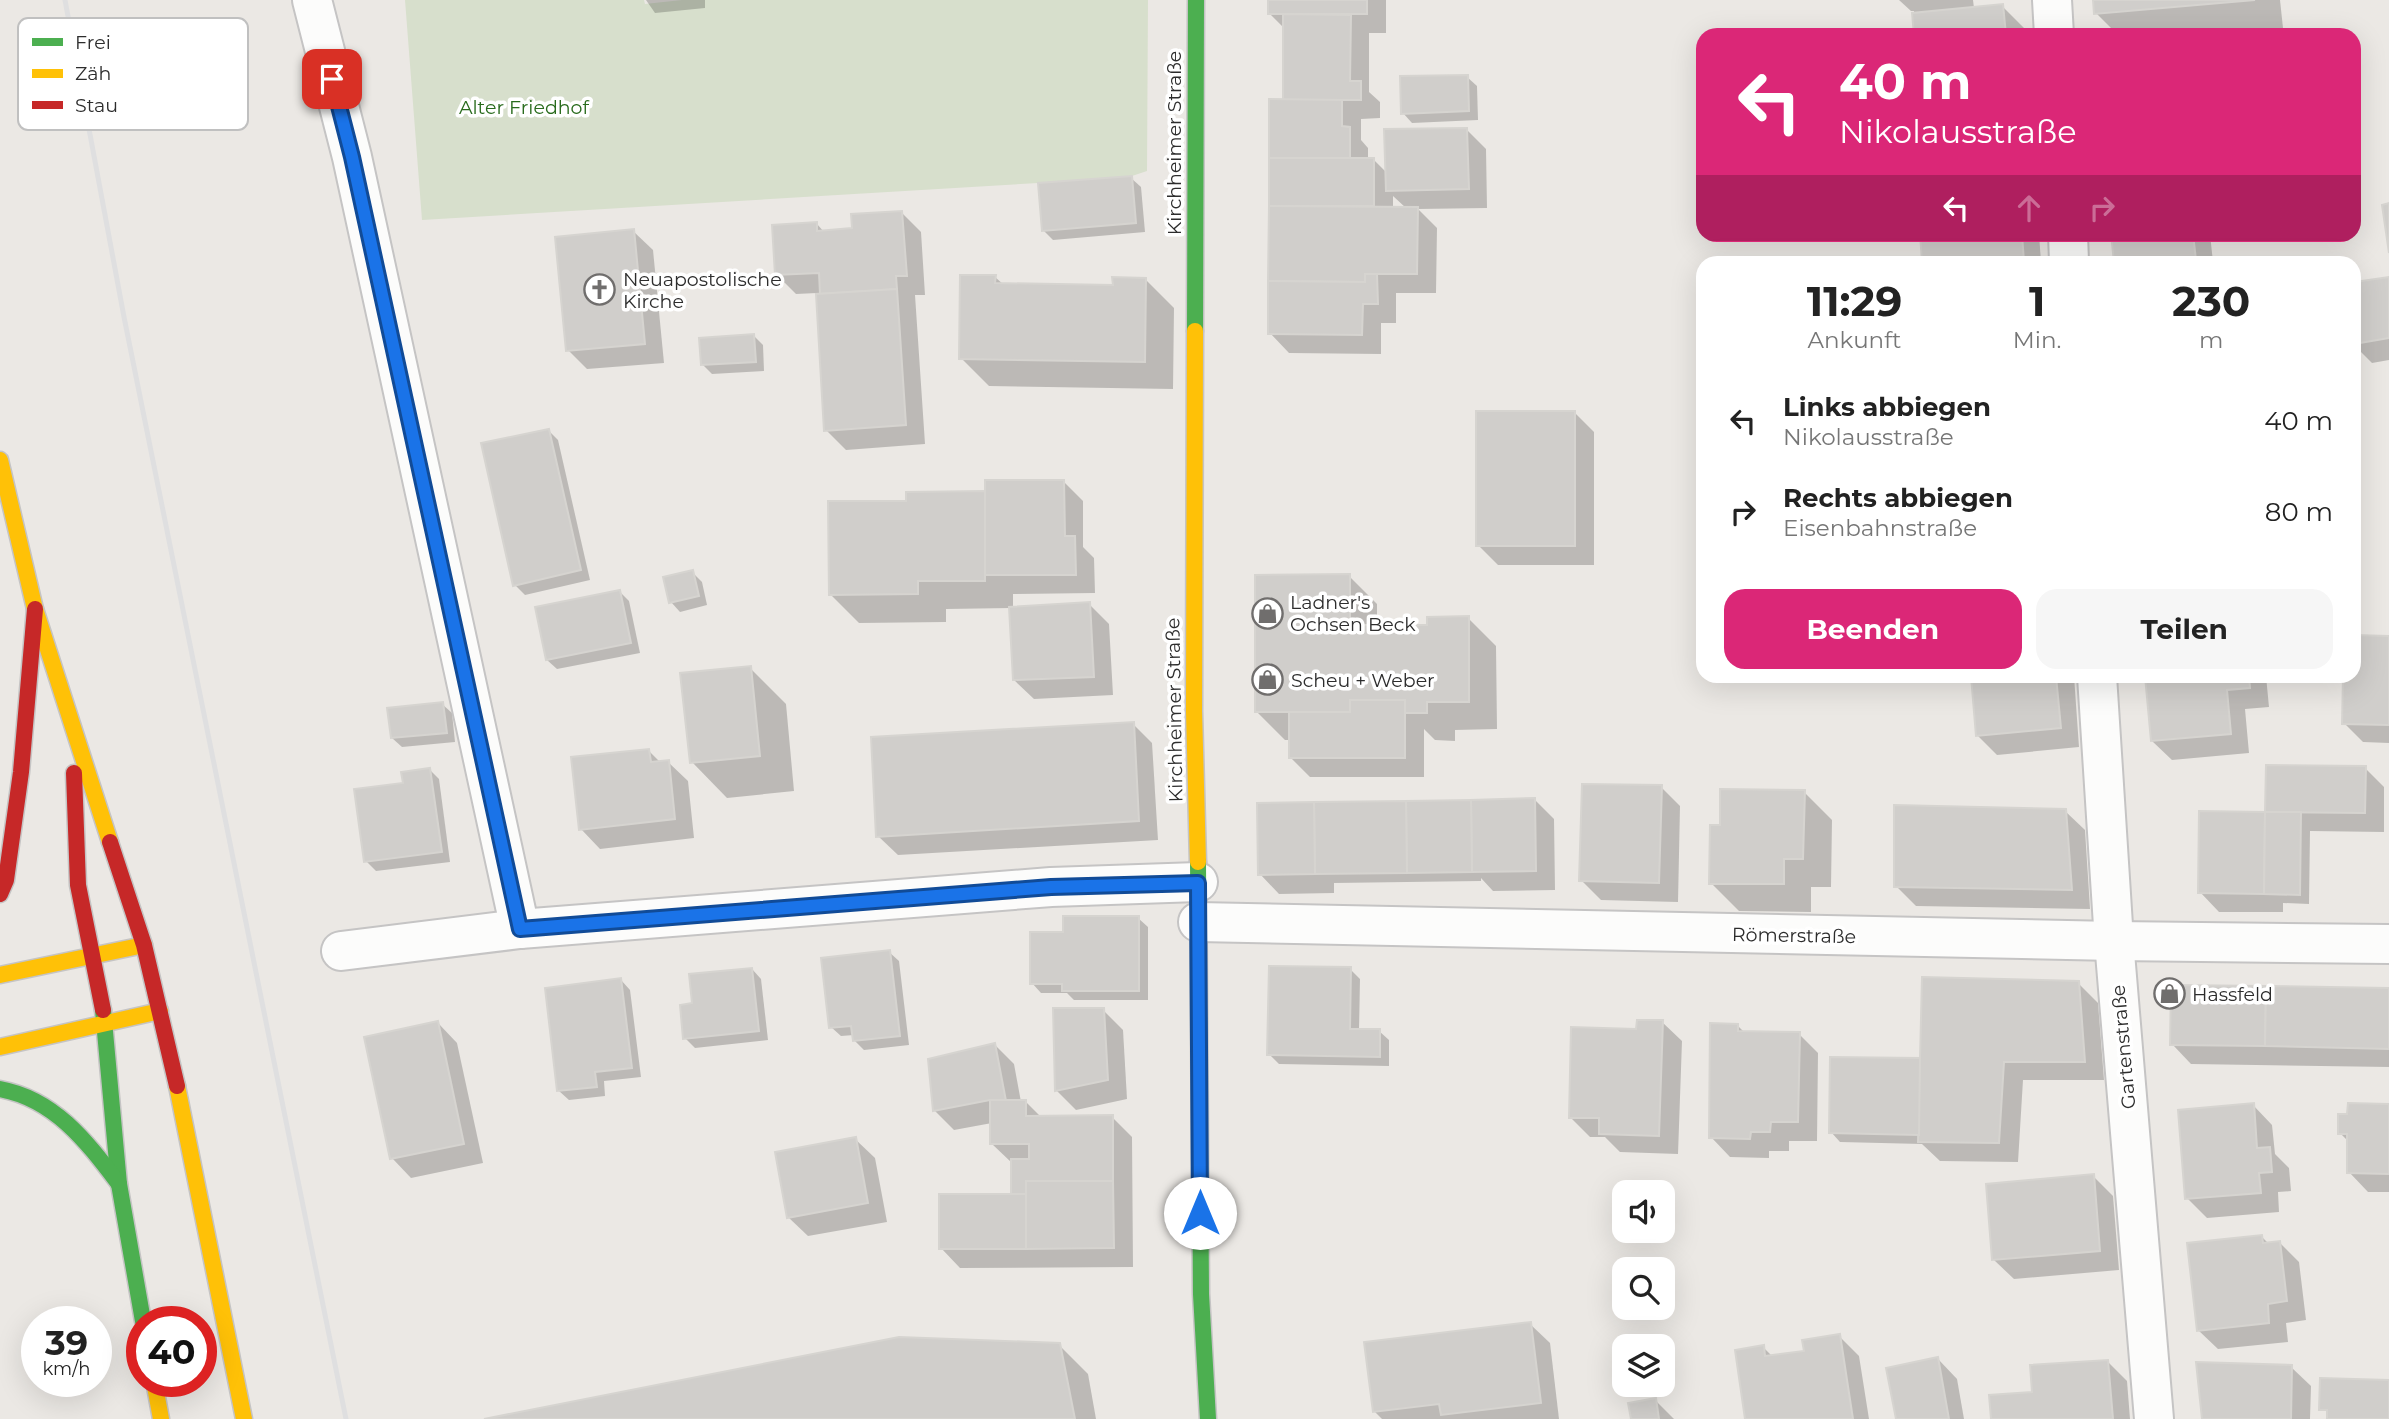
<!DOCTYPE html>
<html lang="de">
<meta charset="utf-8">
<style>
:root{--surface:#fff;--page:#f6f6f6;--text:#222;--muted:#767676;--accent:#db2777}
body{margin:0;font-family:Montserrat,sans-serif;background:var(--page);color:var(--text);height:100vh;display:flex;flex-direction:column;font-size:26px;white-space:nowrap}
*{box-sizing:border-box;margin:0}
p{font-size:23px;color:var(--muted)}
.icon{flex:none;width:38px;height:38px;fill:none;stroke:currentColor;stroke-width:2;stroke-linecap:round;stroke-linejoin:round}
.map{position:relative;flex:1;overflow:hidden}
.details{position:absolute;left:1696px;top:256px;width:665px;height:427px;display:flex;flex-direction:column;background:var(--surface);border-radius:21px;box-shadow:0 7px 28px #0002}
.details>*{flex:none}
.banner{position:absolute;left:1696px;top:28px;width:665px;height:214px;border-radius:21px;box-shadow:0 7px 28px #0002;background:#db2777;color:#fff;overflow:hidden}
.controls{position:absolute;left:1612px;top:1180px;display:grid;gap:14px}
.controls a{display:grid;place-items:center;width:63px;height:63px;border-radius:14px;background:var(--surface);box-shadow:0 7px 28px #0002;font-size:35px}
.speed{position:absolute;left:21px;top:1306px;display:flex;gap:14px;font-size:35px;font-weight:700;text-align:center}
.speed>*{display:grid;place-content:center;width:91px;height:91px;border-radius:50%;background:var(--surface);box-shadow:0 7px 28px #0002;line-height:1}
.speed small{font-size:18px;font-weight:400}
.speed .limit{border:10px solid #d22;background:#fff;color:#111}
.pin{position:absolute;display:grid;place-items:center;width:60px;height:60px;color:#fff;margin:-30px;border-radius:14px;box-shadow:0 4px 10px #0006}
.me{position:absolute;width:77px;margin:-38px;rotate:0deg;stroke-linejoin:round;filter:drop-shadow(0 0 5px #0008)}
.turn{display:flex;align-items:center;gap:24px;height:147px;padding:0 28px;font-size:32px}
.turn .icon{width:91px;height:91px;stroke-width:2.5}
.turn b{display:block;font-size:49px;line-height:60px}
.lanes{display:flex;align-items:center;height:66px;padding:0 28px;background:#0003;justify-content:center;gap:35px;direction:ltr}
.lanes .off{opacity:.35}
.eta{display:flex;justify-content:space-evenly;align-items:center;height:119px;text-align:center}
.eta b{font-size:42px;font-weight:700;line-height:49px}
.action{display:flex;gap:14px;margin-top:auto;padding:14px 28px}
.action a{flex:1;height:80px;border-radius:21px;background:var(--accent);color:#fff;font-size:28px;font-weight:700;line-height:80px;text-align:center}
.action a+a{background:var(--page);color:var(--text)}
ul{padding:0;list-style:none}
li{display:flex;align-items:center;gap:21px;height:91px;padding:0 28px}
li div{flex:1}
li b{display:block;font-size:26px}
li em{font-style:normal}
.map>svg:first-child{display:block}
</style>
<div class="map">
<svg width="2389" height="1419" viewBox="0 0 2389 1419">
<rect width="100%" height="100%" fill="#ebe8e4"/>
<polygon fill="#d7dfcc" points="405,0 644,0 645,4 682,0 1148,0 1147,171 1132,176 1038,183 422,220"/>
<g fill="#0003" fill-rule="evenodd">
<polygon points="646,0 705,0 705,8 655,13"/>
<path d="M 1270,0 L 1386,0 L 1386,33 L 1369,33 L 1369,92 L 1380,102 L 1380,118 L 1361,119 L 1361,140 L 1368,148 L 1368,160 L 1374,160 L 1387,173 L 1466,129 L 1486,149 L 1487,208 L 1418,209 L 1437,228 L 1436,293 L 1396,293 L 1396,323 L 1381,323 L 1381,354 L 1289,353 L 1270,333 L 1271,101 L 1285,101 L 1285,29 L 1269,13 ZM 1393,196 L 1406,208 L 1393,208 Z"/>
<polygon points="1899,0 1973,0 1974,8 2002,6 2031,35 1916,35 1914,11 1911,11"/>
<polygon points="2095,0 2280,0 2283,28 2198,35 2118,35 2096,13"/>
<polygon points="1467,77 1477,86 1478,120 1412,123 1403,113"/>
<polygon points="1131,178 1141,187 1145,232 1053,240 1044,231"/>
<polygon points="902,213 921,232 925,295 915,295 925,444 846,450 826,430 817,293 796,294 776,274 817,224 824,232 853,230"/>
<polygon points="633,231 653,250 664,363 587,369 568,350"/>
<polygon points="1922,234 2039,234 2041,262 1924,262"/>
<polygon points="2113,234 2210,234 2213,262 2116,262"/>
<polygon points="995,277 1004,285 1114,287 1145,279 1174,308 1173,389 989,386 961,358"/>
<polygon points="2389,279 2389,360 2372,363 2354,345 2354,284"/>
<polygon points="753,335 763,345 764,371 712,374 703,365"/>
<polygon points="1574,412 1594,432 1594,565 1498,565 1478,545"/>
<polygon points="549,431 558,440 590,580 525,595 515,585"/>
<polygon points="1063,481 1083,501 1083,547 1094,558 1095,593 1013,594 1013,609 1089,604 1109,624 1113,695 1034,699 1014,680 1011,608 946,609 946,622 859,623 830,594 908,503"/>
<polygon points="692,572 702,582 707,605 680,612 671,602"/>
<polygon points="1349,576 1377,604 1377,627 1429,627 1468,618 1496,646 1497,729 1455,730 1455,741 1435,740 1424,729 1424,777 1310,777 1291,758 1291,740 1285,740 1257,712"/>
<polygon points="620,592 629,601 640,653 557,669 547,660"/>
<polygon points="2354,637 2389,637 2389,743 2363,742 2344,723 2345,676 2354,676"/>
<polygon points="750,668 786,704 794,791 727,798 692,762"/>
<polygon points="1967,676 2074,676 2079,747 1997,755 1977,735 1973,681"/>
<polygon points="2147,676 2266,676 2269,707 2245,709 2249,753 2172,760 2152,741"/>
<polygon points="442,704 452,713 455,742 402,747 392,738"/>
<polygon points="1133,724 1152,743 1158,840 898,855 878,836"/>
<polygon points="649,751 660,762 668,762 688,781 694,838 600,849 581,829"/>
<polygon points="2365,768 2384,787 2384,832 2310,831 2309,904 2283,903 2283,912 2219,912 2200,892 2265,813"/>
<polygon points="430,770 439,779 450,862 376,871 366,861 405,784"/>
<polygon points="1661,787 1680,806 1678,902 1601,900 1581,880"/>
<polygon points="1804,792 1832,820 1831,887 1811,887 1811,912 1739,911 1711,883 1722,827"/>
<polygon points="1535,800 1554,819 1555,890 1493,891 1481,878 1481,881 1334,883 1334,893 1279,894 1260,874"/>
<polygon points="2065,811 2085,830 2090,909 1916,906 1896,886"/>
<polygon points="1138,918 1148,927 1148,1000 1074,1000 1067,993 1041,993 1032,983 1064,934"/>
<polygon points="889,952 899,961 909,1045 864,1050 854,1040 854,1035 841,1036 831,1027"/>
<polygon points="752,969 761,979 768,1040 695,1048 685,1038 694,1004"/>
<polygon points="1350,969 1360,979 1359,1031 1379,1031 1389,1040 1389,1066 1279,1064 1269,1054"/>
<polygon points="621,980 630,990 641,1077 604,1081 605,1096 569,1100 559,1091"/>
<polygon points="2078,983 2098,1003 2104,1080 2023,1080 2018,1162 1940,1161 1922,1144 1840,1142 1831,1132 1919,1060 1922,1063"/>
<polygon points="2389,990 2389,1067 2191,1064 2172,1044"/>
<polygon points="1103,1010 1123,1030 1127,1099 1076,1110 1056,1090"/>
<polygon points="1662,1022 1682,1041 1678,1154 1620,1152 1605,1137 1590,1137 1570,1117 1638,1031"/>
<polygon points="438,1023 457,1043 483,1163 411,1178 392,1158"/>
<polygon points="1737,1025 1745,1033 1799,1034 1818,1053 1817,1141 1789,1141 1789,1151 1769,1151 1769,1158 1730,1157 1711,1137"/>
<polygon points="995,1045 1014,1064 1021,1102 1025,1101 1042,1118 1112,1117 1132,1137 1133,1267 960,1268 941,1248 1013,1196 1012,1163 992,1144 992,1123 954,1130 934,1110"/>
<polygon points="2253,1105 2272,1125 2275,1154 2289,1168 2291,1191 2278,1192 2279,1212 2207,1218 2187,1198"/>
<polygon points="2389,1106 2389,1192 2368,1192 2349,1172 2349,1142 2340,1133"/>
<polygon points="855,1139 875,1158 887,1222 808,1236 788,1217"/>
<polygon points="2093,1176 2113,1196 2119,1270 2014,1279 1994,1260"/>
<polygon points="2262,1237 2269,1244 2280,1243 2299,1262 2306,1320 2286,1323 2288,1342 2218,1349 2198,1330"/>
<polygon points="1530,1324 1550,1343 1559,1419 1382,1419 1374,1411"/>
<polygon points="1839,1336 1859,1356 1869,1419 1747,1419 1763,1347 1773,1357 1806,1352"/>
<polygon points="1059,1345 1088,1374 1096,1419 493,1419"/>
<polygon points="1938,1359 1957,1379 1964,1419 1897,1419"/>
<polygon points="2107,1361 2127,1381 2130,1419 1993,1419"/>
<polygon points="2291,1367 2311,1386 2310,1419 2204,1419"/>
<polygon points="1655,1400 1674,1419 1633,1419"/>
</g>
<g fill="#d0cecb" stroke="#d6d4d0" stroke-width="2">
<rect x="1268" y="0" width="99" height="14"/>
<polygon points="2093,0 2255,0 2094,14"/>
<polygon points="2003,4 2006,35 1914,35 1912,13"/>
<polygon points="1283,14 1351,15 1350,81 1361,81 1361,100 1283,100"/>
<polygon points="1468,75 1469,111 1401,114 1400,76"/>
<polygon points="1269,99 1342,100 1342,126 1350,127 1350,158 1269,158"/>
<polygon points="1467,128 1469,189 1386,191 1384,129"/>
<rect x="1269" y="158" width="105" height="48"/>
<polygon points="1132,176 1136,223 1042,231 1038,183"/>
<polygon points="2389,203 2389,253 2382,205"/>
<polygon points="1269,206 1418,207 1417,274 1365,274 1365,282 1268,281"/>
<polygon points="902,211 907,276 896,276 897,289 820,294 819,273 775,275 772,225 817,222 817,231 852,228 851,214"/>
<polygon points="634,229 645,344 566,351 555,237"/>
<polygon points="1920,234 2022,234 2024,262 1922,262"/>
<polygon points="2111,234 2193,234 2196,260 2170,262 2114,262"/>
<polygon points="1365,274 1377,274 1378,304 1363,304 1362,335 1268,334 1268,281 1365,282"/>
<polygon points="960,275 996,275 995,283 1113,285 1112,277 1146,278 1145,362 959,359"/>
<polygon points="2389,277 2389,338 2354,344 2354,282"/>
<polygon points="897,289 906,425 824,431 816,294"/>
<polygon points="754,334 756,362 701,365 699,338"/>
<rect x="1476" y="411" width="99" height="135"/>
<polygon points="549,429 581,570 513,586 481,443"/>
<polygon points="985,480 1064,480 1065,536 1075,536 1076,575 985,575"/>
<polygon points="985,491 985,581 918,581 918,594 829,595 828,501 906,501 906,492"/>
<polygon points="693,570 699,596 669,603 663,577"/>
<polygon points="1350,574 1350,625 1427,625 1427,617 1469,616 1469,702 1427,702 1427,713 1405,713 1405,700 1350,700 1350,712 1255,712 1255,575"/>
<polygon points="620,590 631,643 546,660 535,607"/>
<polygon points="1090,602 1094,677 1013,680 1009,607"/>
<polygon points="2354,635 2389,636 2389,725 2342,724 2343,676 2354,676"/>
<polygon points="751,666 760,756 690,763 680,673"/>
<polygon points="1971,676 2056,676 2061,728 1976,736"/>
<polygon points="2145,676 2249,676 2250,688 2227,690 2231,734 2151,741"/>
<polygon points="1350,700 1405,700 1405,758 1289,758 1289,712 1350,712"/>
<polygon points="443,702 447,733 391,738 387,708"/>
<polygon points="1134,722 1139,821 876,837 871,737"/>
<polygon points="649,749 651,762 669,760 675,819 579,830 571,757"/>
<polygon points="2266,765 2366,766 2365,813 2265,812"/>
<polygon points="430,768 442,852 364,862 354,789 403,783 401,772"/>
<polygon points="1582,784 1662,785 1659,883 1579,881"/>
<polygon points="1720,789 1805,790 1803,859 1784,859 1784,884 1709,884 1710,825 1720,825"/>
<polygon points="1535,798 1536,871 1472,872 1471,800"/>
<polygon points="1471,800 1472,872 1407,873 1406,801"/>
<polygon points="1406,801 1407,873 1315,874 1314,802"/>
<polygon points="1314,802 1315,874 1258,875 1257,803"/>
<polygon points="1894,805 2066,809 2072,890 1894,887"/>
<polygon points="2199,811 2265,812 2264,894 2198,893"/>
<polygon points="2265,812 2301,812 2300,895 2264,894"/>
<polygon points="1063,916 1139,916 1139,991 1062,991 1062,984 1030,984 1030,932 1063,932"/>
<polygon points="890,950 900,1036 853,1041 851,1026 829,1028 821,958"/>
<polygon points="1269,966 1351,967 1350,1029 1380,1029 1380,1057 1267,1055"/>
<polygon points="752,968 759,1031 683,1039 680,1005 692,1003 689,974"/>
<polygon points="1922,977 2079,981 2085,1062 2004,1062 1999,1143 1918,1142"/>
<polygon points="621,978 632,1068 595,1072 597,1087 557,1091 545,988"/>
<polygon points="2171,985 2266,986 2265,1046 2170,1045"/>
<polygon points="2266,986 2389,988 2389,1049 2265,1046"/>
<polygon points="1053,1008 1104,1008 1108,1080 1055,1091"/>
<polygon points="1637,1020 1663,1020 1659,1136 1599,1134 1599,1118 1569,1118 1571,1027 1636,1029"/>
<polygon points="438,1021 464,1144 390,1159 364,1037"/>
<polygon points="1710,1023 1738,1024 1738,1031 1800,1032 1798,1122 1771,1122 1770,1132 1751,1132 1750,1139 1709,1138"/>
<polygon points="995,1043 1006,1101 990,1100 933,1111 928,1059"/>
<polygon points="1830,1057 1920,1058 1919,1135 1829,1133"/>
<polygon points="990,1100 1026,1100 1026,1116 1113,1115 1113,1181 1026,1181 1026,1194 1011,1194 1011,1159 1029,1159 1029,1144 990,1144"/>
<polygon points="2254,1103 2257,1148 2270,1147 2272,1172 2259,1173 2261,1193 2185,1199 2178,1110"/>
<polygon points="2348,1103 2389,1104 2389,1174 2347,1173 2347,1134 2338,1134 2338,1114 2347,1114"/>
<polygon points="856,1137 868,1203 787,1218 775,1152"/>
<polygon points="2094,1174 2100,1251 1992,1260 1986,1184"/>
<polygon points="1026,1181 1113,1181 1114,1248 1026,1249"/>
<rect x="939" y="1194" width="87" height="55"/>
<polygon points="2262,1235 2263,1243 2280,1241 2287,1301 2268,1304 2269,1323 2197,1331 2187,1243"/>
<polygon points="1531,1322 1541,1403 1441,1415 1439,1404 1373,1412 1364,1342"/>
<polygon points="1840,1334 1853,1419 1745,1419 1735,1350 1764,1345 1765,1356 1804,1351 1802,1340"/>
<polygon points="899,1337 1060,1343 1075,1419 484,1419"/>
<polygon points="1938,1357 1949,1419 1896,1419 1886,1368"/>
<polygon points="2108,1360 2113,1419 1991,1419 1989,1395 2032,1392 2030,1365"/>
<polygon points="2196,1362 2292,1365 2291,1419 2202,1419"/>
<polygon points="2320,1378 2389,1380 2389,1419 2327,1419 2327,1410 2319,1410"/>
<polygon points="1656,1398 1659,1419 1631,1419 1628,1403"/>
</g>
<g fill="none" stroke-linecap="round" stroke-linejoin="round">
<defs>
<g id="street">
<polyline points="312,0 352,157 520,929"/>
<polyline points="2052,0 2054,35"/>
<polyline points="2068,234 2069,262"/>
<polyline points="2097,676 2114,941 2154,1419"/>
<polyline points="1198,922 2114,941 2389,944"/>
<polyline points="341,951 520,929 1051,887 1198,882"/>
</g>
<g id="fast">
<polyline points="1195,331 1196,0"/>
<polyline points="1198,862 1201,1294 1208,1419"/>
<polyline points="103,1010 119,1184 143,1321"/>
<path d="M 0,1089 C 55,1099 87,1142 119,1184"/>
</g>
<g id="slow">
<polyline points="1195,331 1194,711 1198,862"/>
<polyline points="0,460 35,609 110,842"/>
<polyline points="0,975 144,945"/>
<polyline points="0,1047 160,1011"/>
<polyline points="177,1086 244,1419"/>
<polyline points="154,1381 161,1419"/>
</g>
<g id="jam">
<polyline points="74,773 78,885 103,1010"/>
<polyline points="110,842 144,945 177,1086"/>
<polyline points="0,894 6,880 21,772 35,609"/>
</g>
</defs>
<use href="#street" stroke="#c5c4c4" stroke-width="42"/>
<use href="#fast" stroke="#c5c4c4" stroke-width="19"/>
<use href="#slow" stroke="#c5c4c4" stroke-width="19"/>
<use href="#jam" stroke="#c5c4c4" stroke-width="19"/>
<use href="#street" stroke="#fcfcfb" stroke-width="38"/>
<use href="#fast" stroke="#4caf50" stroke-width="16"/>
<use href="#slow" stroke="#ffc107" stroke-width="16"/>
<use href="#jam" stroke="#c62828" stroke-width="16"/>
<polyline stroke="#dfdfe0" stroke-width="5" points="65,0 124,317 346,1419"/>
</g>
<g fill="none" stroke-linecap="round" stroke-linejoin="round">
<defs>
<polyline id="route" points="332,79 352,157 520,929 1051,887 1198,883 1200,1213"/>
</defs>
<use href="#route" stroke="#114b97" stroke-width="18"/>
<use href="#route" stroke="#1a73e8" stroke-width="12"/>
</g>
<defs>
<symbol id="church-ring" viewBox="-11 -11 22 22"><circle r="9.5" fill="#fff" stroke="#706e6d" stroke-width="1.5"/><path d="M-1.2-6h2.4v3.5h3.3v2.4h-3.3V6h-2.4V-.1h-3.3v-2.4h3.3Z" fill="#706e6d"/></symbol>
<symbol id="shop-ring" viewBox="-11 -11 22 22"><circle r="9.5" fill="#fff" stroke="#706e6d" stroke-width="1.5"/><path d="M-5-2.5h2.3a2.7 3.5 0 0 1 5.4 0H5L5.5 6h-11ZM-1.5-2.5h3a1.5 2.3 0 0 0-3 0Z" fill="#706e6d"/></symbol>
</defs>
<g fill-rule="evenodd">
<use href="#church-ring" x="582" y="272" width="35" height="35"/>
<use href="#shop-ring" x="1250" y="596" width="35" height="35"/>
<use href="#shop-ring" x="1250" y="662" width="35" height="35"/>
<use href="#shop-ring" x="2152" y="976" width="35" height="35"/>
</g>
<g text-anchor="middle" stroke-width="7" stroke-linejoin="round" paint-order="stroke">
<g font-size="19" fill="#286b1c" stroke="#fff">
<text x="524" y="114">Alter Friedhof</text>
</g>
<g font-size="19" fill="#2d2d2d" stroke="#fff">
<text transform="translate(1174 143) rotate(-90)" y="7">Kirchheimer Straße</text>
<text transform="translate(1174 710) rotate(-91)" y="7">Kirchheimer Straße</text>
<text transform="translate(1794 935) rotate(1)" y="7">Römerstraße</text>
<text transform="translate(2123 1047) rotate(-95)" y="7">Gartenstraße</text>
</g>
<g font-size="19" fill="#2d2d2d" stroke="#fff" text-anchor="start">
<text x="623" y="286">Neuapostolische<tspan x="623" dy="22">Kirche</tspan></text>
<text x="1290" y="609">Ladner's<tspan x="1290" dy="22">Ochsen Beck</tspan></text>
<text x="1291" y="687">Scheu + Weber</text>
<text x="2192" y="1001">Hassfeld</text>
</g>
</g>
<rect x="18" y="18" width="230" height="112" rx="10" fill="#fff" stroke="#c0c0c0" stroke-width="2"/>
<rect x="32" y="38" width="31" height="8" fill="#4caf50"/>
<rect x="32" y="69" width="31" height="9" fill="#ffc107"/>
<rect x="32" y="101" width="31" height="8" fill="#c62828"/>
<g font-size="19" fill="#2d2d2d">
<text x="75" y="49">Frei</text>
<text x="75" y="80">Zäh</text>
<text x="75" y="112">Stau</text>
</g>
</svg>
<div class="controls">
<a><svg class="icon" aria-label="sound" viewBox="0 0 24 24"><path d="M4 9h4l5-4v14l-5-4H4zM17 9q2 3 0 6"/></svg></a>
<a><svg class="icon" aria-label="search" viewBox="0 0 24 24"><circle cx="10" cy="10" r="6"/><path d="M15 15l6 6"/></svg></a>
<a><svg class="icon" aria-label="layers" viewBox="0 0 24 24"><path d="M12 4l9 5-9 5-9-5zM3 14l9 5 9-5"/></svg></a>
</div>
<div class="speed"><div>39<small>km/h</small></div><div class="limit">40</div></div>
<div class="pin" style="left:332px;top:79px;background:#d93025"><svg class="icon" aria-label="arrive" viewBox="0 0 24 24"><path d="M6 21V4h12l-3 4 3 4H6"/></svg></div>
<svg class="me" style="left:1200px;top:1213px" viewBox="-20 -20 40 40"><circle r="19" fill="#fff"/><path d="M0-13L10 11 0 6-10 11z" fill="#1a73e8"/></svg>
<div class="banner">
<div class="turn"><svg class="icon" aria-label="left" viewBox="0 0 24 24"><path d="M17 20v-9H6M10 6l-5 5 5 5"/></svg><div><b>40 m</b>Nikolausstraße</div></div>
<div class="lanes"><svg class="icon" aria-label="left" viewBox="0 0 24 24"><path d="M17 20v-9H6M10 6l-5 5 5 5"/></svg><svg class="icon off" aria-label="ahead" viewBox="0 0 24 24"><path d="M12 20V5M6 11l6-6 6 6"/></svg><svg class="icon off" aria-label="right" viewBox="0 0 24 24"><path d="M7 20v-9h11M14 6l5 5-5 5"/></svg></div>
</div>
<section class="details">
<div class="eta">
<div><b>11:29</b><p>Ankunft</p></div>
<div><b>1</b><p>Min.</p></div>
<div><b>230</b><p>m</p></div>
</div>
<ul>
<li><svg class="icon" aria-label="left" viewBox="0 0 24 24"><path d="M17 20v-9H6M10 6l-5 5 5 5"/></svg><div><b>Links abbiegen</b><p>Nikolausstraße</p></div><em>40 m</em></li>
<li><svg class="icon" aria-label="right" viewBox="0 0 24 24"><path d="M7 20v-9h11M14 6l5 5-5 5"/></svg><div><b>Rechts abbiegen</b><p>Eisenbahnstraße</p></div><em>80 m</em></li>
</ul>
<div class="action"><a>Beenden</a><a>Teilen</a></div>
</section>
</div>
